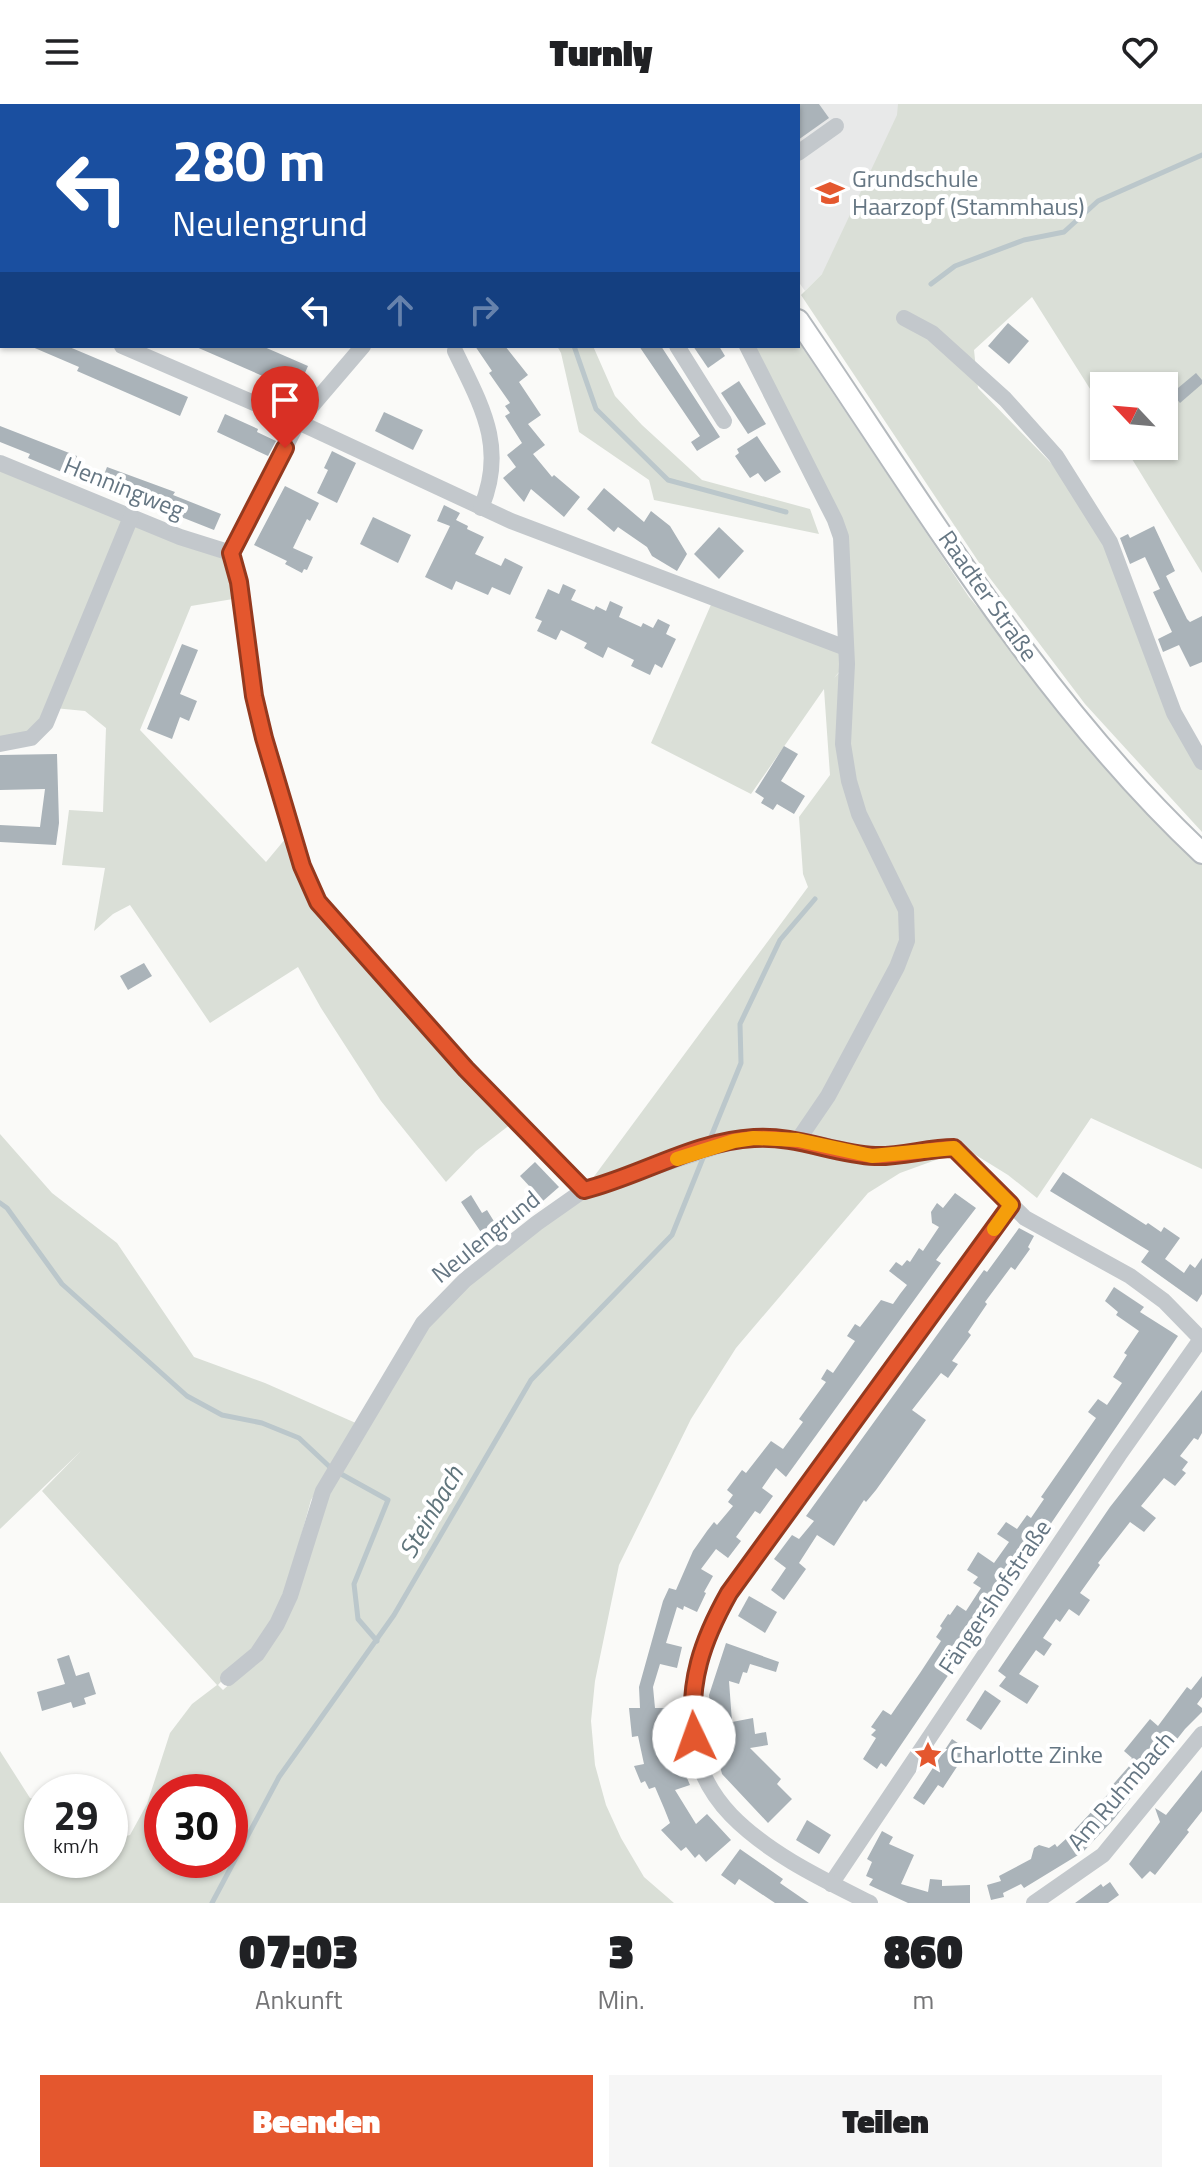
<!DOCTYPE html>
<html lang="de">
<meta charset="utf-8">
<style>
:root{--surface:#fff;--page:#f6f6f6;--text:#202124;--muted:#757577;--accent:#e4572e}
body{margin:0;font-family:"Titillium Web",sans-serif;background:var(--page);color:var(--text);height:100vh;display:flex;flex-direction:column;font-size:30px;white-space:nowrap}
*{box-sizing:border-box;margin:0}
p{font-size:26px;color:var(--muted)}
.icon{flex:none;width:44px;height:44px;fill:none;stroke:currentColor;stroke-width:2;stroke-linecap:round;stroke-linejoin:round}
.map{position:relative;height:1799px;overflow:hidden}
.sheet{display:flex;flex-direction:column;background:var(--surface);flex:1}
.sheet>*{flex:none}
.banner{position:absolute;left:0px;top:0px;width:800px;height:244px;box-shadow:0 2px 6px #0004;background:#1a4fa0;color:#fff;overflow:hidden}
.needle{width:52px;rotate:296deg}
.controls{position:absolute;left:1090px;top:268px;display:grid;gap:16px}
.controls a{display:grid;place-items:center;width:88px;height:88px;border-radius:0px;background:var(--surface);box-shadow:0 2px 6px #0004;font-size:40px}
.speed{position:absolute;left:24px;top:1670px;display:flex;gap:16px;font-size:40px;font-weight:700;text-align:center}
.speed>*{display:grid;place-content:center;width:104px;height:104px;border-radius:50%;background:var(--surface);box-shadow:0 2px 6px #0004;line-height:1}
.speed small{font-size:20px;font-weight:400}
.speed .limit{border:12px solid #d22;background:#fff;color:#111}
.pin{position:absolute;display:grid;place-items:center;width:68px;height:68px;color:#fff;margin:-82px -34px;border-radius:50% 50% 50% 0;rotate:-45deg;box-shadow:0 0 8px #0007}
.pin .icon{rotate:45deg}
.me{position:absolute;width:88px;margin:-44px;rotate:357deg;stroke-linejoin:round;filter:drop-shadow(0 0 6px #0008)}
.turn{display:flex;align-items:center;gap:28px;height:168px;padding:0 40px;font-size:36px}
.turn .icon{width:104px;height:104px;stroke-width:2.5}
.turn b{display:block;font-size:56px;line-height:68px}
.lanes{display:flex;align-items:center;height:76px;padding:0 40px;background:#0003;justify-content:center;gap:40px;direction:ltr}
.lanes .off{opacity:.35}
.eta{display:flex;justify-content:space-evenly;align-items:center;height:136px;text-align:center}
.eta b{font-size:48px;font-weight:800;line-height:56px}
.button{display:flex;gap:16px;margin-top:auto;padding:16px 40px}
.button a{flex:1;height:92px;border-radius:0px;background:var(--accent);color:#fff;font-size:32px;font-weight:800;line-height:92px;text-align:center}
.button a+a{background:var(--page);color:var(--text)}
header{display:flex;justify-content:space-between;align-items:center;height:104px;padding:0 40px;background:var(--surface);font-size:36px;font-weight:800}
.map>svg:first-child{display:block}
</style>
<header><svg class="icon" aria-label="menu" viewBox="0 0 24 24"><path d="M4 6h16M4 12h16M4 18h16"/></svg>Turnly<svg class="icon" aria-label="heart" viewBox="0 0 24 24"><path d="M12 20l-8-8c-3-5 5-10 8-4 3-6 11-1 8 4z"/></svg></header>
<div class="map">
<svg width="1202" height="1799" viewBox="0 0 1202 1799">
<rect width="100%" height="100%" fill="#fafaf8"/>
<polygon fill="#e8e9e9" points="680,0 899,0 900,9 823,169 805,187 798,177 798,2"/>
<g fill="#dadfd7" fill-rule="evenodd">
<polygon points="898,0 1202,0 1202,469 1124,342 1164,342 1164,282 1104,282 1104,307 1032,193 974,246 978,284 1052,360 1107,440 1202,661 1202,728 1085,600 986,469 801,191 822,170 897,11"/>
<path d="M 798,237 L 969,493 L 1067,611 L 1202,755 L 1202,1065 L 1091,1014 L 1037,1094 L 1008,1071 L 966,1045 L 900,1069 L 868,1089 L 736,1244 L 691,1315 L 619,1461 L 595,1577 L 591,1617 L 595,1661 L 606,1701 L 621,1734 L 644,1773 L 674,1799 L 0,1799 L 0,1647 L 30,1694 L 42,1697 L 42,1756 L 110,1756 L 110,1736 L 130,1731 L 147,1700 L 170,1629 L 192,1600 L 217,1581 L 42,1387 L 81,1347 L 0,1425 L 0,1030 L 52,1089 L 117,1139 L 194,1253 L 265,1279 L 358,1320 L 424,1220 L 587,1082 L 808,783 L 803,770 L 799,713 L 830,671 L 824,585 L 751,690 L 651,639 L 713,496 L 846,544 L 846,560 L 834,574 L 852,556 L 846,437 L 751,242 L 798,242 ZM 358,1320 L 319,1408 L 270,1543 L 223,1586 L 218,1581 L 264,1531 L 285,1490 L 311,1396 ZM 162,1688 L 230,1688 L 230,1756 L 162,1756 Z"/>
<polygon points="557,242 593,242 615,292 642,321 702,376 810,405 819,430 654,396 649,376 579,328 561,249"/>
<polygon points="0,362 131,416 229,451 239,494 191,502 140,626 266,758 291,728 317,800 515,1017 476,1047 446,1078 381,997 321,904 298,863 210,919 130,801 113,810 94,827 105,764 62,761 69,706 103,708 106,624 85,607 54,604 45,619 0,641"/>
</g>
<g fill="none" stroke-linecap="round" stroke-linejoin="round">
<g stroke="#bbc7cb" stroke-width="5">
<polyline points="931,180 955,162 1024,136 1064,128 1098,97 1202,51"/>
<polyline points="574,242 596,305 668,376 786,408"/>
<polyline points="710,1035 741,959 740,920 780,836 815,795"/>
<polyline points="0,1099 7,1104 62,1180 187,1292 222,1311 262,1319 299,1334 332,1365 388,1396 354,1480 358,1515 377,1537"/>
<polyline points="212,1799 279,1673 394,1511 531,1276 672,1131 703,1054"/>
</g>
</g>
<g fill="#aab3b9">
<polygon points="798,0 819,0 829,14 798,36"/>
<polygon points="1008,219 1029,237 1009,260 988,242"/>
<polygon points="30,242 67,242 188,293 180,312 77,267 79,263"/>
<polygon points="194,242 262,242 308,262 297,287"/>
<polygon points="475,242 505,242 528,271 519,278 541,311 528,320 545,341 533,350 552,373 554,371 580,393 564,413 531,385 524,398 503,374 516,363 507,351 522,339 505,312 510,309 505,302 510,299 489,269 492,267"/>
<polygon points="639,242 661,242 720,333 697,347 691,338 700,332"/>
<polygon points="693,242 719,242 725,252 708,264"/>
<polygon points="1196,269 1202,276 1202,280 1180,299 1172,289"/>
<polygon points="739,277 766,320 748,330 721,289"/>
<polygon points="384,308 423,326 413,346 375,327"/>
<polygon points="225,310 258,325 257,328 276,337 268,352 217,328"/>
<polygon points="0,322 77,352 69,371 28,354 30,350 0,338"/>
<polygon points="757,332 781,368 765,378 758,369 750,374 735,352 739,349 737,345"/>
<polygon points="332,347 356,359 337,399 317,389 328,366 324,364"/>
<polygon points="107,363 175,388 173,391 221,410 214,426 100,381"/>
<polygon points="285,382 319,399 310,417 307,415 293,444 313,453 307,466 304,465 302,469 285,460 287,457 254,441"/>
<polygon points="604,384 644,418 651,407 670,422 687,450 677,467 652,452 647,443 618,423 614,428 587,405"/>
<polygon points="444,401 460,409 456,416 468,422 467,425 484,433 475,450 501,462 505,454 523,463 510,491 492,483 488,491 456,477 452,486 425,473 450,422 437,417"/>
<polygon points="373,413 411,431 398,459 360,440"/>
<polygon points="1154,422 1175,467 1166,472 1187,515 1190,518 1202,512 1202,558 1190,563 1179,541 1163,548 1158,535 1172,528 1153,488 1160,485 1145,453 1130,460 1120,434 1128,430 1130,434"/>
<polygon points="719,423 744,447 719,475 694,450"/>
<polygon points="563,480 576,486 571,496 594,506 596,502 606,507 610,497 623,503 619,513 641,523 643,519 653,524 658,515 670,521 666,530 676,535 662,564 655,560 650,571 631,562 634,556 608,543 603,554 584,544 587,539 561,526 556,536 537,527 542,517 535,514 548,485 559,490"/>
<polygon points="182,540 198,546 180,590 197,597 189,617 180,613 172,635 147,625"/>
<polygon points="784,642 798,650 781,677 805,692 794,710 777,700 773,706 761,699 764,694 755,688"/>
<polygon points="57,650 59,719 56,741 0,738 0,721 40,723 45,685 0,686 0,651"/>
<polygon points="144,859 152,872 128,886 120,872"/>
<polygon points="535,1058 559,1083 543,1097 520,1072"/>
<polygon points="1063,1068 1146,1121 1148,1119 1161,1128 1164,1123 1180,1134 1165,1155 1184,1169 1190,1160 1195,1164 1202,1154 1202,1190 1197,1198 1141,1158 1149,1147 1050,1087"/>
<polygon points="955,1089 976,1104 936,1156 941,1159 786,1373 776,1364 762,1384 773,1392 760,1410 755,1407 736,1433 741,1437 728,1454 716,1445 701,1465 713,1472 704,1488 706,1489 697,1508 684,1502 683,1506 677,1503 666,1539 682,1543 677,1564 660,1560 653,1583 655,1604 672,1604 673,1626 658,1627 659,1642 669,1665 681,1660 690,1681 675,1686 696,1720 707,1710 731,1736 706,1758 699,1750 695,1754 686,1743 681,1747 661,1726 670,1719 664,1704 655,1683 649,1685 645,1677 641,1679 634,1662 644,1660 638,1632 632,1633 629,1604 640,1604 639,1583 663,1497 669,1484 676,1486 693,1447 707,1427 714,1418 717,1421 733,1402 728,1398 733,1391 727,1386 742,1366 746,1369 771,1337 783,1345 803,1318 799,1315 826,1278 821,1275 827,1265 833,1269 855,1237 847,1232 855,1220 860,1223 881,1196 893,1200 900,1190 907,1181 889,1167 896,1158 902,1162 907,1156 910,1158 919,1144 923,1147 939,1123 932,1119 931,1108 937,1099 943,1104"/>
<polygon points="471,1091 482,1109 487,1106 503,1132 490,1142 461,1098"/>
<polygon points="1019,1124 1034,1132 1028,1143 1030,1145 1015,1166 1011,1163 985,1198 987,1200 968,1228 971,1231 952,1257 958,1260 948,1274 941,1269 912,1306 926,1316 876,1386 866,1398 864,1396 834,1442 817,1431 799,1459 806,1465 784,1496 771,1486 786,1464 774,1455 792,1431 799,1435 814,1417 806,1412 984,1166 987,1168"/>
<polygon points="1114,1183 1144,1203 1140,1208 1178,1232 886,1663 881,1659 877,1665 863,1655 876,1634 871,1631 876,1626 871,1623 883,1606 891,1611 920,1569 941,1537 936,1533 942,1524 940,1522 948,1510 950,1511 957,1501 966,1507 981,1484 973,1479 978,1473 967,1466 978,1448 994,1459 1009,1438 997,1430 1006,1418 1017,1425 1027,1411 1031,1414 1044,1395 1041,1393 1096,1314 1088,1308 1098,1295 1107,1301 1122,1279 1113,1273 1127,1251 1124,1249 1139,1227 1116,1211 1118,1208 1105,1197"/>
<polygon points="1202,1286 1202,1329 1198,1336 1194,1334 1180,1352 1188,1358 1182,1366 1186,1369 1175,1382 1164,1374 1141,1402 1156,1414 1144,1428 1130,1418 1098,1459 1100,1461 1080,1489 1090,1496 1079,1512 1069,1505 1060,1518 1056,1515 1043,1534 1052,1540 1044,1552 1036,1546 1019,1570 1039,1582 1027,1600 999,1582 1006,1573 998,1567 1110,1403"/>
<polygon points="749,1492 777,1508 765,1529 738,1512"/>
<polygon points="726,1539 779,1558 776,1568 750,1560 747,1569 743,1568 739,1580 729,1577 732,1618 753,1614 755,1630 766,1628 768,1641 750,1644 781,1675 777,1680 792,1695 768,1719 722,1670 715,1643 709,1591"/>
<polygon points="69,1551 76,1572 89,1568 96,1590 84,1594 86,1600 73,1604 71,1598 42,1607 37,1588 65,1580 57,1555"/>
<polygon points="1202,1572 1202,1593 1197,1600 1202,1604 1202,1608 1185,1625 1114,1715 1083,1748 1024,1784 1021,1780 1003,1789 1004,1793 991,1796 987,1781 1001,1777 999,1772 1031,1755 1034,1744 1039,1741 1049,1744 1055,1740 1057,1743 1067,1734 1111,1687 1109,1685 1131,1660 1129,1658 1132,1654 1124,1647 1150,1615 1158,1622 1187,1583 1191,1586"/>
<polygon points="985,1586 1001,1597 981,1626 966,1616"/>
<polygon points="952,1635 968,1646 943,1684 938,1681 924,1701 913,1694"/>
<polygon points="1202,1666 1202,1707 1187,1726 1189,1728 1155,1771 1150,1767 1142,1775 1129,1760 1160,1718 1155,1704 1166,1711"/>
<polygon points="807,1716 831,1731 819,1750 796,1736"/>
<polygon points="882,1727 893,1733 889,1740 914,1751 901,1780 928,1788 930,1775 942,1776 942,1782 970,1781 970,1799 908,1799 869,1781 873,1775 866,1772 872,1758 867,1755"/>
<polygon points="740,1745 783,1775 780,1779 809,1799 775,1799 739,1775 735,1781 721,1771"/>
<polygon points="1110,1778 1119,1791 1108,1799 1075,1799 1101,1780 1103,1783"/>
</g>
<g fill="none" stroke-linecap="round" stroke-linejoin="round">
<defs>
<g id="major">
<polyline points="651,0 653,2"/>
<path d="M 798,216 C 923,399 1039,596 1202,749"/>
</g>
</defs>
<use href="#major" stroke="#b5babe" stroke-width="24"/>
<g stroke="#c3c8cc" stroke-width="16">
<polyline points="625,0 626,2"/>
<polyline points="559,2 560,0"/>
<polyline points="798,49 836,22"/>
<polyline points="0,183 2,184"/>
<polyline points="0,204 2,201"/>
<polyline points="904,214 932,229 1005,295 1056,352 1110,438 1174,609 1202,658"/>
<polyline points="122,242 298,318 511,417 846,544"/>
<polyline points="363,242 298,318 231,449 239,478 254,592 264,634 302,762 318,798 466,965 584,1086"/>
<polyline points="677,242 724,317"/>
<polyline points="747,242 835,416 841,433 847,560 843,640 849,677 859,710 906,806 907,837 897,863 828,992 798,1036"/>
<path d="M 455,247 C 481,301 507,343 481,404"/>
<polyline points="0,359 180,433 231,449"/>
<polyline points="0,640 31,634 46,619 131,413"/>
<polyline points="228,1574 257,1550 277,1520 290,1492 323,1387 423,1219 465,1176 537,1119 584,1086 734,1037 754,1034 798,1036 872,1052 954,1044 1025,1114 1130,1172 1164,1197 1202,1236"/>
<polyline points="831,1780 1119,1351 1201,1235"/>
<path d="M 870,1799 C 822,1775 769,1750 731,1711 C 665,1642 693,1550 735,1479 L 1011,1101"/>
<polyline points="1034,1799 1103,1751 1202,1630"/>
</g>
<use href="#major" stroke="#fff" stroke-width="20"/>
</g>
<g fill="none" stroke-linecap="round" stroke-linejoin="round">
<defs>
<path id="route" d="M 285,344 L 231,449 L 239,478 L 254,592 L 264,634 L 302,762 L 318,798 L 466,965 L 584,1086 C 640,1072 695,1037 754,1034 C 796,1031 834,1050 875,1052 C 901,1053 928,1044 954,1044 L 1011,1101 L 729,1489 C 702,1537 688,1578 694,1633"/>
</defs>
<use href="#route" stroke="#94391e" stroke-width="20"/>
<use href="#route" stroke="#e4572e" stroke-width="14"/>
<polyline stroke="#f59e0b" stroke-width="14" points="677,1055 734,1037 754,1034 798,1036 872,1052 954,1044 1011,1101 994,1125"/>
</g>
<defs>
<symbol id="school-bare" viewBox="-9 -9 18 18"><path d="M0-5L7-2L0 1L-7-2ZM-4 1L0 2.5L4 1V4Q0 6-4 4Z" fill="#e4572e" stroke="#fff" stroke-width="2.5" paint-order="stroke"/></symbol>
<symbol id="sight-bare" viewBox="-9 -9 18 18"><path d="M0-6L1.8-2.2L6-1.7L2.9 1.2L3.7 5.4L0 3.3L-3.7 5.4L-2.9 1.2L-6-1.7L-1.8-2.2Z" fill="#e4572e" stroke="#fff" stroke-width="2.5" paint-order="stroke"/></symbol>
</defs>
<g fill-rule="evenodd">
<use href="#school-bare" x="810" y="69" width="40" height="40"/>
<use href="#sight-bare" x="908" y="1631" width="40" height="40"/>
</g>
<g text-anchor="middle" stroke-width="8" stroke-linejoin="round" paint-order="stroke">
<g font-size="24" fill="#657683" stroke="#fff" text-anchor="start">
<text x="852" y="83">Grundschule<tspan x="852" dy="28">Haarzopf (Stammhaus)</tspan></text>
<text x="950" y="1659">Charlotte Zinke</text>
</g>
<g font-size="24" fill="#657683" stroke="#fff">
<text transform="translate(124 384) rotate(22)" y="8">Henningweg</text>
<text transform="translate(988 492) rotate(55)" y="8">Raadter Straße</text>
<text transform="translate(486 1133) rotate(-39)" y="8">Neulengrund</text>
<text transform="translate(995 1493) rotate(-56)" y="8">Fängershofstraße</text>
<text transform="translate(1121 1687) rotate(-49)" y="8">Am Ruhmbach</text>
</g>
<g font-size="26" font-style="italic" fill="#60757c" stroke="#fff">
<text transform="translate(431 1408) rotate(-60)" y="9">Steinbach</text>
</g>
</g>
</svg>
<div class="controls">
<a><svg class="needle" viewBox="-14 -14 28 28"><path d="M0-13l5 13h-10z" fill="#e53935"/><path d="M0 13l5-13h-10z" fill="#757577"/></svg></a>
</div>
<div class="speed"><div>29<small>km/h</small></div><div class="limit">30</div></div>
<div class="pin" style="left:285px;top:344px;background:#d93025"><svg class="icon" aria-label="arrive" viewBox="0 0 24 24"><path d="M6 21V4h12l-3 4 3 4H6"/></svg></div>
<svg class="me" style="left:694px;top:1633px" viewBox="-20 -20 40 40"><circle r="19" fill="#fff"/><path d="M0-13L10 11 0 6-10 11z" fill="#e4572e"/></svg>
<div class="banner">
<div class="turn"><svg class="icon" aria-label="left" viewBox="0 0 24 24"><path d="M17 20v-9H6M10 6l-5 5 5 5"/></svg><div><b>280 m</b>Neulengrund</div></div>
<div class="lanes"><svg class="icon" aria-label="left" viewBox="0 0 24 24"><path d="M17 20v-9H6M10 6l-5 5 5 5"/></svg><svg class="icon off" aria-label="ahead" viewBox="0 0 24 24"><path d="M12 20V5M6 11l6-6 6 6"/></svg><svg class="icon off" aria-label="right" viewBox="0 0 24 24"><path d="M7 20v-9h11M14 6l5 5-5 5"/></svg></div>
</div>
</div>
<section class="sheet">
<div class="eta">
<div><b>07:03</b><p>Ankunft</p></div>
<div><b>3</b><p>Min.</p></div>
<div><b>860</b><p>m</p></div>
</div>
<div class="button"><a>Beenden</a><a>Teilen</a></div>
</section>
